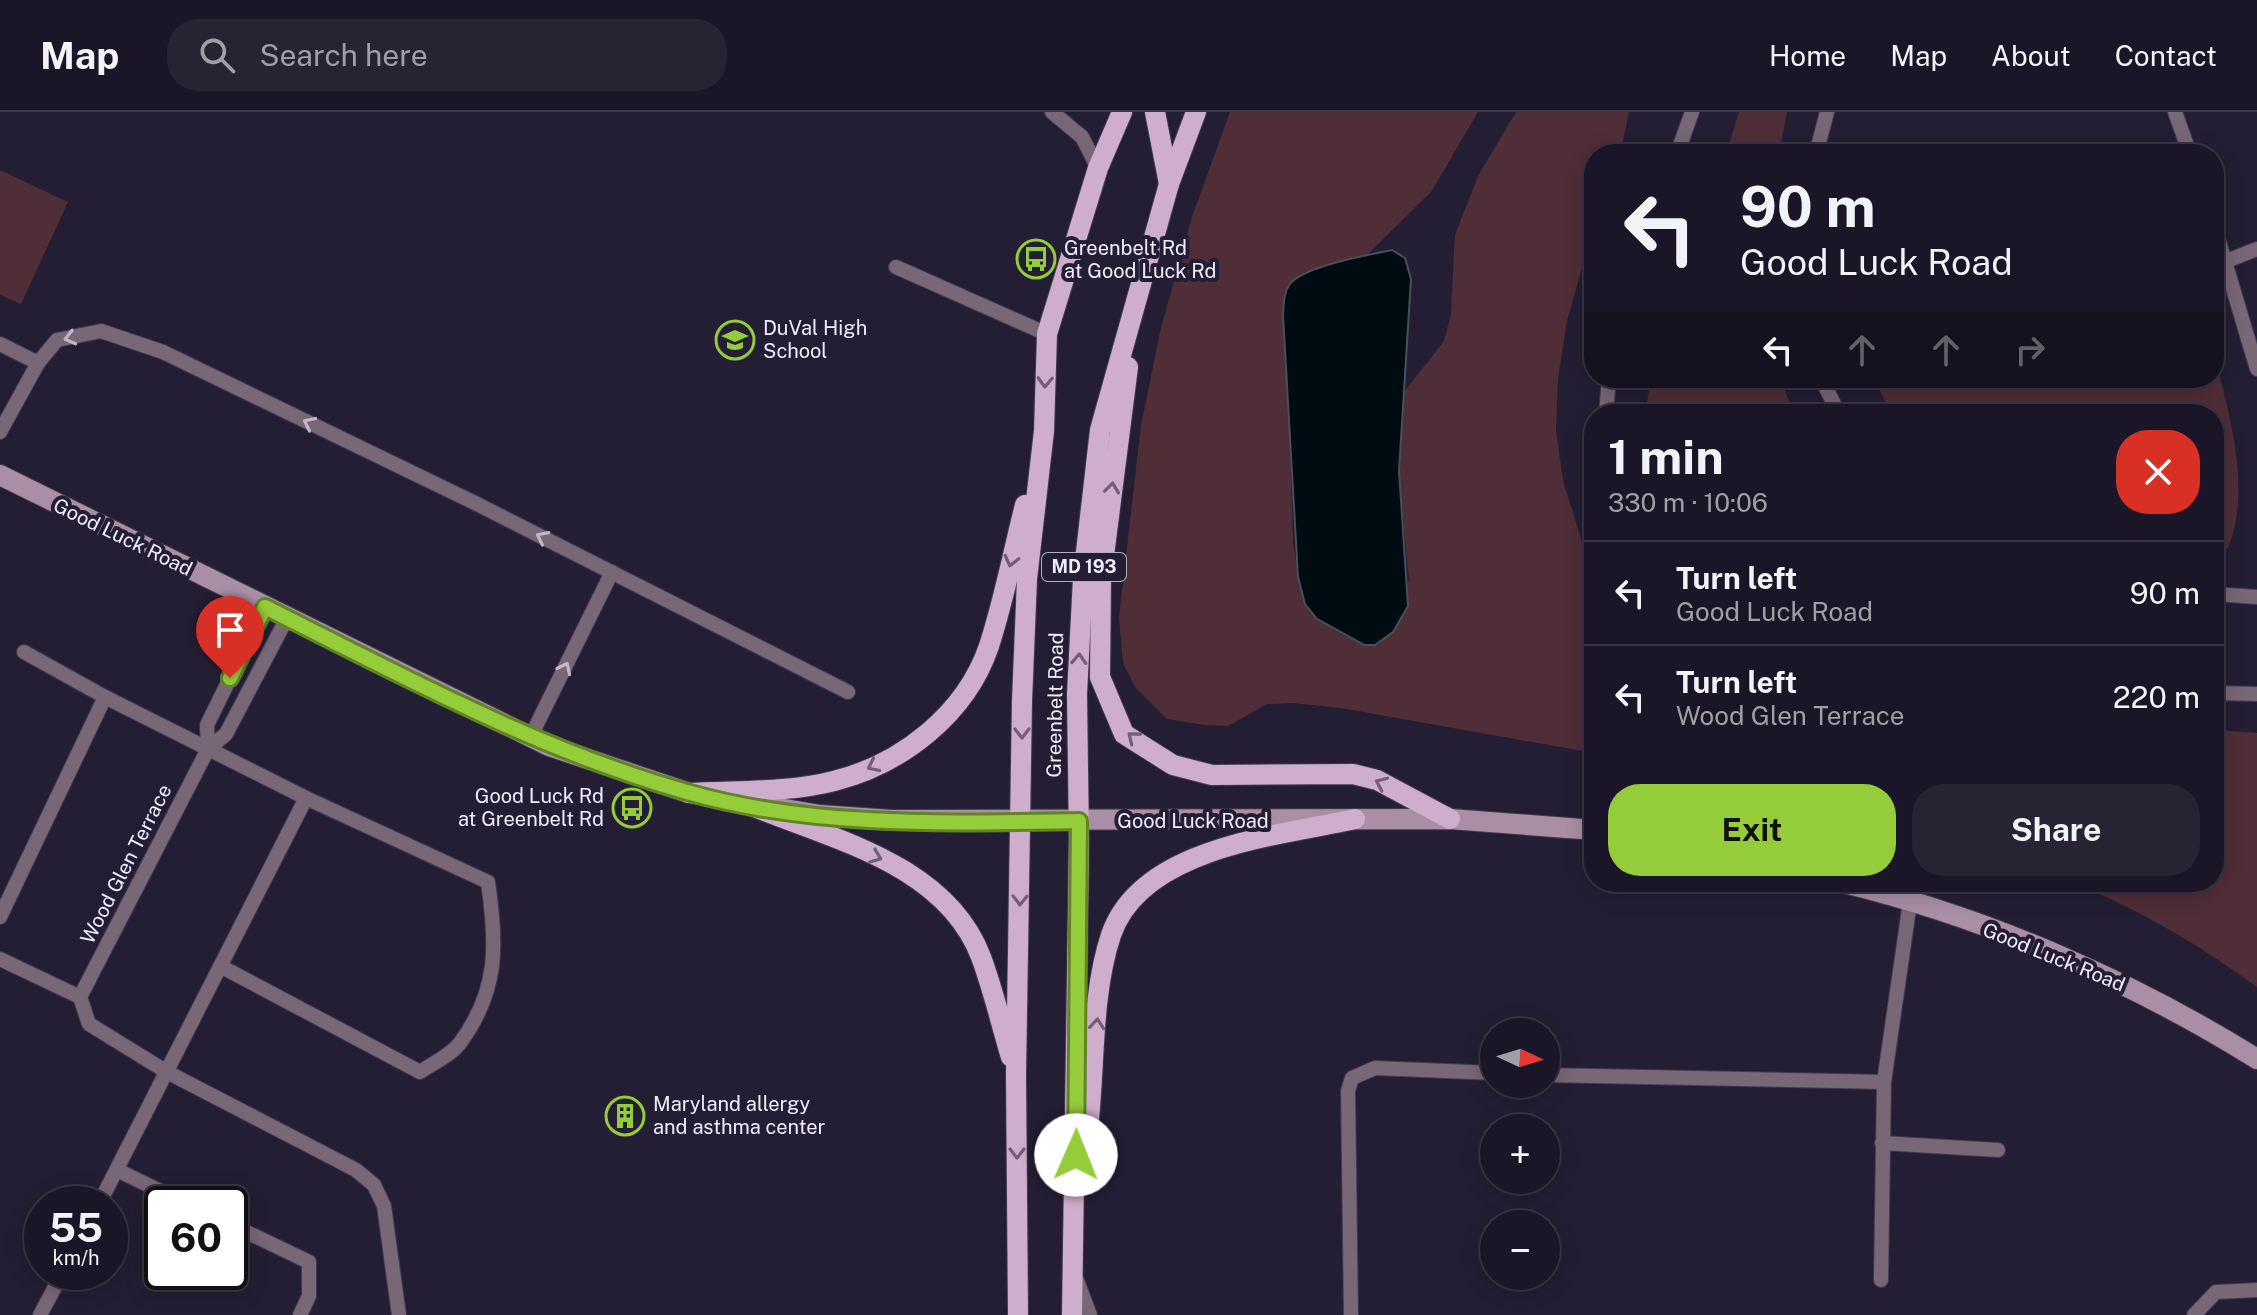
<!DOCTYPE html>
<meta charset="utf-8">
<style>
:root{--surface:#1b1627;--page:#282333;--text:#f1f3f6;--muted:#a09fa7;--line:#393544;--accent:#95cc3a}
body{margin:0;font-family:"Public Sans",sans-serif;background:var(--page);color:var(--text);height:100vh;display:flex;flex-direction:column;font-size:30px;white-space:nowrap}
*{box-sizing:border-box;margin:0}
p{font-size:26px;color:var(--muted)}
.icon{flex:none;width:44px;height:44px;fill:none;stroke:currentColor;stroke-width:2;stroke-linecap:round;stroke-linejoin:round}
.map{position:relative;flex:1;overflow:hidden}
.side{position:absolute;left:1584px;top:292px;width:640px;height:488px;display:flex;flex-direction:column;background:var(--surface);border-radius:32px;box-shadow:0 4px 20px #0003,0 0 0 2px var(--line)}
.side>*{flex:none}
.banner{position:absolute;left:1584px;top:32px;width:640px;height:244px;border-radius:32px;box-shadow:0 4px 20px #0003,0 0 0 2px var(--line);background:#1b1627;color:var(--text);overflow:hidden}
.needle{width:52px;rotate:94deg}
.buttons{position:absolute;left:1480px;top:906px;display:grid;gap:16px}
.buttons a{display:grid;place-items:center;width:80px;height:80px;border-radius:50%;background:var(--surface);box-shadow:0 4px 20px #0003,0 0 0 2px var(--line);font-size:40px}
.speed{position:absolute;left:24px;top:1074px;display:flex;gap:16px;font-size:40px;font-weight:700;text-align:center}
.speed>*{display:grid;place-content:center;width:104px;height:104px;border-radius:50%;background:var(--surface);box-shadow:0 4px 20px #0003,0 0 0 2px var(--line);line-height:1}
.speed small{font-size:20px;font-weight:400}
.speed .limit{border:4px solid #111;border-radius:12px;background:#fff;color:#111}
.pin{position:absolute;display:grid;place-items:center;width:68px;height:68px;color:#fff;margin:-82px -34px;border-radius:50% 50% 50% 0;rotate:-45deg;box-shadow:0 0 8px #0007}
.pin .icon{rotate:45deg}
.me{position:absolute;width:88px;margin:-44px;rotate:1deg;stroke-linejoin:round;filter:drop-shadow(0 0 6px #0008)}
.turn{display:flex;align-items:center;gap:28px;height:168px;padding:0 24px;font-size:36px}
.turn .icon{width:104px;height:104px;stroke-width:2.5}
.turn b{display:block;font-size:56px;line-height:68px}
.lanes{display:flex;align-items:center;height:76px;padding:0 24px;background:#0003;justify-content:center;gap:40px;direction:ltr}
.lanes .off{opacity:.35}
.round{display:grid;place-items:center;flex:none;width:84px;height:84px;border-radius:32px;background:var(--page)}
.overview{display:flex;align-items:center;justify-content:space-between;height:136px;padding:0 24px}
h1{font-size:48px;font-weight:700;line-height:60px}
.action{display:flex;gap:16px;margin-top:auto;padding:16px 24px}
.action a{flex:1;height:92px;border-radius:32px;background:var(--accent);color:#111;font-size:32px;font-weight:700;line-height:92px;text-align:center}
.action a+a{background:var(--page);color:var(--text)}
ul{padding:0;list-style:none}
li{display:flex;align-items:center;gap:24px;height:104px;padding:0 24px;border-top:2px solid var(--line)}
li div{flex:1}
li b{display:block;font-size:30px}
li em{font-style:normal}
header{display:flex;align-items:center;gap:48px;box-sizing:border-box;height:112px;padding:0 40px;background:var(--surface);border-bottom:2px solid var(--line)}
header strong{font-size:38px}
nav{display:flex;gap:44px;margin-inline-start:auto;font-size:28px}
.search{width:560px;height:72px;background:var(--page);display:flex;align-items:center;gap:20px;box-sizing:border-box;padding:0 28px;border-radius:32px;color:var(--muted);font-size:30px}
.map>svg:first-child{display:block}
</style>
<header>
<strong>Map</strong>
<div class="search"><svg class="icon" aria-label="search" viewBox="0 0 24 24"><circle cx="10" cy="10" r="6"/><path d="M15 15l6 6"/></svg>Search here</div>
<nav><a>Home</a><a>Map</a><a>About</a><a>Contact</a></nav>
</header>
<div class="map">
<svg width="2257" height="1203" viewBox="0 0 2257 1203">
<rect width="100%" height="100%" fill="#241e34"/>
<g fill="#502e37">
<path d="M 1230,0 L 1478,0 L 1431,80 L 1367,143 L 1336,152 L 1285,181 L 1293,429 C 1301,489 1306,507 1364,533 L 1409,469 L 1399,359 L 1404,280 L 1444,229 L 1451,202 L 1455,123 L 1478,64 L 1516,0 L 1629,0 L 1620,42 L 1594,42 L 1594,114 L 1567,209 L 1558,266 L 1556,319 L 1563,369 L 1594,468 L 1594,641 L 1341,596 L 1293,591 L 1267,592 L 1228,614 L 1205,613 L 1167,607 L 1135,575 L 1123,551 L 1119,506 L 1141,313 L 1161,216 L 1192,105 Z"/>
<polygon points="1739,0 1787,0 1779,42 1726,42"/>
<polygon points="0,58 68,90 21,192 0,183"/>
<path d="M 2214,242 C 2229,302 2252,377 2228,436 L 2214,442 L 2214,302 L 1891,302 L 1874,266 L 2214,266 Z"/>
<polygon points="1651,266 1780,266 1794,302 1645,302"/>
<path d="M 2214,618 L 2257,621 L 2257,875 C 2198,832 2139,797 2071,770 L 2214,770 Z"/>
</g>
<path fill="#000b12" stroke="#484f58" stroke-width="2" d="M 1392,138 L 1405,146 L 1411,167 L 1399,359 L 1408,494 L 1393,520 L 1375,533 L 1364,533 L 1317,507 L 1305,492 L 1298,465 L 1283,203 C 1284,193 1283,181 1290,172 C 1304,154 1368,143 1392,138 Z"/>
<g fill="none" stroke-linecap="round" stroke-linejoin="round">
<defs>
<g id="lane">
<polyline points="1052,0 1082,25 1098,56"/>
<polyline points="2175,0 2190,42"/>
<polyline points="1677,42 1692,0"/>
<polyline points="1816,42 1827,0"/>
<polyline points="2214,113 2257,257"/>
<polyline points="2214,154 2257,137"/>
<polyline points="896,155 1047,222"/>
<polyline points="0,232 38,251"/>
<polyline points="1821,266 1839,302"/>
<polyline points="1606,302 1609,266"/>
<polyline points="0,320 38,251 57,228 101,219 163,240 475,391 848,580"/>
<polyline points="2214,482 2257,485"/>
<polyline points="265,495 207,613 208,637 226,622 287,506"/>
<polyline points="24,540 105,585"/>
<polyline points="2214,581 2257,582"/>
<polyline points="530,626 612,460"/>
<path d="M 0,805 L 105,585 L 306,686 L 488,770 C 497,832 499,878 460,931 C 451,943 432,952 420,960 L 222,855"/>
<polyline points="0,847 80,885 89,912 167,960 356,1058 374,1073 384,1094 399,1203"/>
<polyline points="80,885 208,637"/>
<polyline points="1546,963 1884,970"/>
<polyline points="1882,1031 1998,1038"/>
<polyline points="117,1058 187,1092"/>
<polyline points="99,1092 306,686"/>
<polyline points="230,1112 309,1150 309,1184 300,1203"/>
<polyline points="1076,1166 1090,1203"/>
<polyline points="1881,1168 1884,970 1910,790 1919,770"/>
<polyline points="40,1203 63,1160"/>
<polyline points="1351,1203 1348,979 1352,966 1375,956 1494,961"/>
<polyline points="2194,1203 2216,1180 2257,1178"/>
</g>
<g id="secondary">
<polyline points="0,363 549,634 689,681 820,703 892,708 1450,707 1594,718"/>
<path d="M 1840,770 C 1986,805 2130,868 2257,947"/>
</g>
<g id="primary">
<polyline points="1155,0 1169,72"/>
<polyline points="1128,255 1101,467 1100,565 1124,622 1173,653 1212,663 1353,662 1377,668 1450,707"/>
<path d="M 689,681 C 736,678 788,681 834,669 C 902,652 966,602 989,534 C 1004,488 1013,440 1025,393"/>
<path d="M 752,694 C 835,728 946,753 981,845 C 993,877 1001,912 1011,945"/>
<path d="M 1089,1006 C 1095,947 1092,880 1111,823 C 1141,735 1278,724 1355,707"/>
<polyline points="1018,1203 1016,963 1022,589 1027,467 1044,319 1047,222 1098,56 1122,0"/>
<polyline points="1072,1203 1079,728 1077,582 1083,466 1100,318 1169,72 1196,0"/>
</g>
</defs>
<use href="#lane" stroke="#413b50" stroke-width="16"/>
<use href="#secondary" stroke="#413b50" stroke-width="22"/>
<use href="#primary" stroke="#413b50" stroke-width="22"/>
<use href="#lane" stroke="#786776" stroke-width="14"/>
<use href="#secondary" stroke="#a98ea6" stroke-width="20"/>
<use href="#primary" stroke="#cfadcc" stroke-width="20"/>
</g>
<defs><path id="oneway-chevron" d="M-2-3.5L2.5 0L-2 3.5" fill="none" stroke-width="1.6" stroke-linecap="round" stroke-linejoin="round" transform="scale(2)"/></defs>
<g stroke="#c1b7c6">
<use href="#oneway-chevron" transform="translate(70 226) rotate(166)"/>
<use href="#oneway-chevron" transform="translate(309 311) rotate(-154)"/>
<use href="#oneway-chevron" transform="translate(542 425) rotate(-153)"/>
<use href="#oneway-chevron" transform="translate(565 556) rotate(-64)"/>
</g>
<g stroke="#715e78">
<use href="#oneway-chevron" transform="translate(1045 270) rotate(92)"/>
<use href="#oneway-chevron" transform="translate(1112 376) rotate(-83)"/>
<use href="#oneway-chevron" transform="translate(1011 449) rotate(104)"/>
<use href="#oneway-chevron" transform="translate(1079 547) rotate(-87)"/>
<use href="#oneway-chevron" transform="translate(1022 621) rotate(90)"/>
<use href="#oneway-chevron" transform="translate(1133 625) rotate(-141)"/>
<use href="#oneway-chevron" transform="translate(873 654) rotate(154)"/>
<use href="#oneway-chevron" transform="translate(1381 671) rotate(-156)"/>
<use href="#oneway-chevron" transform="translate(876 745) rotate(22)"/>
<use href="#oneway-chevron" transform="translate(1020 788) rotate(91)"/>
<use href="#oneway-chevron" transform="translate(1097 912) rotate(-85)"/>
<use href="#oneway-chevron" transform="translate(1017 1041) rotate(90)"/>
</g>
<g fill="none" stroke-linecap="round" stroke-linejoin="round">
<defs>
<path id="route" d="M 230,566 L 265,495 C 403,564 538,638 687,680 C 812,716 950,711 1079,709 L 1076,1043"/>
</defs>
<use href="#route" stroke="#618526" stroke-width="20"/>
<use href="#route" stroke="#95cc3a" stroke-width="14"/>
</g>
<defs>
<symbol id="bus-ring" viewBox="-11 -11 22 22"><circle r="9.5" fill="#241e34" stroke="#95cc3a" stroke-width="1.5"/><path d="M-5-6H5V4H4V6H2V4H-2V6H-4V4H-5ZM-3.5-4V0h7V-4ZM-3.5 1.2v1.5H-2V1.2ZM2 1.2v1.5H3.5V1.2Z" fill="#95cc3a"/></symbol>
<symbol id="school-ring" viewBox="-11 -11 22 22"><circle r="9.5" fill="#241e34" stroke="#95cc3a" stroke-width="1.5"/><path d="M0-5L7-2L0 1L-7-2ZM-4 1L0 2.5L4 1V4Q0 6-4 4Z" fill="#95cc3a"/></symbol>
<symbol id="building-ring" viewBox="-11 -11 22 22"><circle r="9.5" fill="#241e34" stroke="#95cc3a" stroke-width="1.5"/><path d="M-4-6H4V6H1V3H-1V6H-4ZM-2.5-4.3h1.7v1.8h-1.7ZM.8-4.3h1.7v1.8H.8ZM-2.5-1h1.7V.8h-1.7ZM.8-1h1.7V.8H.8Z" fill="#95cc3a"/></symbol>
</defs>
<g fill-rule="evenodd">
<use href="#bus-ring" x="1014" y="125" width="44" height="44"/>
<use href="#school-ring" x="713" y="206" width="44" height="44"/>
<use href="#bus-ring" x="610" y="674" width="44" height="44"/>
<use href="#building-ring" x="603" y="982" width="44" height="44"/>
</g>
<g text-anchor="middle" stroke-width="8" stroke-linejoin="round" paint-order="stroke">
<rect fill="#241e34" stroke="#b4afc0" stroke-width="2" x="1042" y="441" width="84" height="28" rx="6"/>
<g font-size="18" font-weight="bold" fill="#f1edfc">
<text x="1084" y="461">MD 193</text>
</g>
<g font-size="20" fill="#f1edfc" stroke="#241e34" text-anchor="start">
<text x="1064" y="143">Greenbelt Rd<tspan x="1064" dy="23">at Good Luck Rd</tspan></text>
<text x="763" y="223">DuVal High<tspan x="763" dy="23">School</tspan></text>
<text x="604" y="691" text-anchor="end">Good Luck Rd<tspan x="604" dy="23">at Greenbelt Rd</tspan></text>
<text x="653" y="999">Maryland allergy<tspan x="653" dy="23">and asthma center</tspan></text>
</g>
<g font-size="20" fill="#f1edfc" stroke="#241e34">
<text transform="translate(123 425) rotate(26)" y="7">Good Luck Road</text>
<text transform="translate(1055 593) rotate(-89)" y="7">Greenbelt Road</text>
<text x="1193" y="716">Good Luck Road</text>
<text transform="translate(126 752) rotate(-63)" y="7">Wood Glen Terrace</text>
<text transform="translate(2054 845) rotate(22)" y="7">Good Luck Road</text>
</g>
</g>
</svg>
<div class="buttons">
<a><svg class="needle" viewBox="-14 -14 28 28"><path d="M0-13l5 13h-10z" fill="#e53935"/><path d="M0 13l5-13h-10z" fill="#a09fa7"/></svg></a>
<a>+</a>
<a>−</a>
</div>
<div class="speed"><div>55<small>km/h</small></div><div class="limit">60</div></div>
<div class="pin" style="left:230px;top:566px;background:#d93025"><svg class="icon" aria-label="arrive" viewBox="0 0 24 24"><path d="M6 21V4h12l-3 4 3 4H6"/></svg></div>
<svg class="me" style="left:1076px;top:1043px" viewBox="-20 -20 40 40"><circle r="19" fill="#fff"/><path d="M0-13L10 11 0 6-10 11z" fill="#95cc3a"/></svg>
<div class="banner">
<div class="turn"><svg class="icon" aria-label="left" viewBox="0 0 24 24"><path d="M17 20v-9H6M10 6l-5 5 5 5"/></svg><div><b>90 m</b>Good Luck Road</div></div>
<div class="lanes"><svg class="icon" aria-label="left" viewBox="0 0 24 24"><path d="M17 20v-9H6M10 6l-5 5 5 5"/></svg><svg class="icon off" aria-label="ahead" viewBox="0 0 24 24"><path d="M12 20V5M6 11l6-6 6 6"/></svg><svg class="icon off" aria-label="ahead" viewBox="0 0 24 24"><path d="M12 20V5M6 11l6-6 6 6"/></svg><svg class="icon off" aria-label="right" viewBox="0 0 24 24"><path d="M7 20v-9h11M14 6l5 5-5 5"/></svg></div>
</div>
<section class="side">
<div class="overview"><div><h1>1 min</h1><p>330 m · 10:06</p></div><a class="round" style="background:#d93025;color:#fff"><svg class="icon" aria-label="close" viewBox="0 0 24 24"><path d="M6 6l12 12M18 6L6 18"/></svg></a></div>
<ul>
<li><svg class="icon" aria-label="left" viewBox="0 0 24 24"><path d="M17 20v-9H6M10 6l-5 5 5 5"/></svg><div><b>Turn left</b><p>Good Luck Road</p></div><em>90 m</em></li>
<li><svg class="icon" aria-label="left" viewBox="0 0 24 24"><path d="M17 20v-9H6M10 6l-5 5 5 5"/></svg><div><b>Turn left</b><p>Wood Glen Terrace</p></div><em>220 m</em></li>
</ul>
<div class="action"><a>Exit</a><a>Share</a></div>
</section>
</div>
